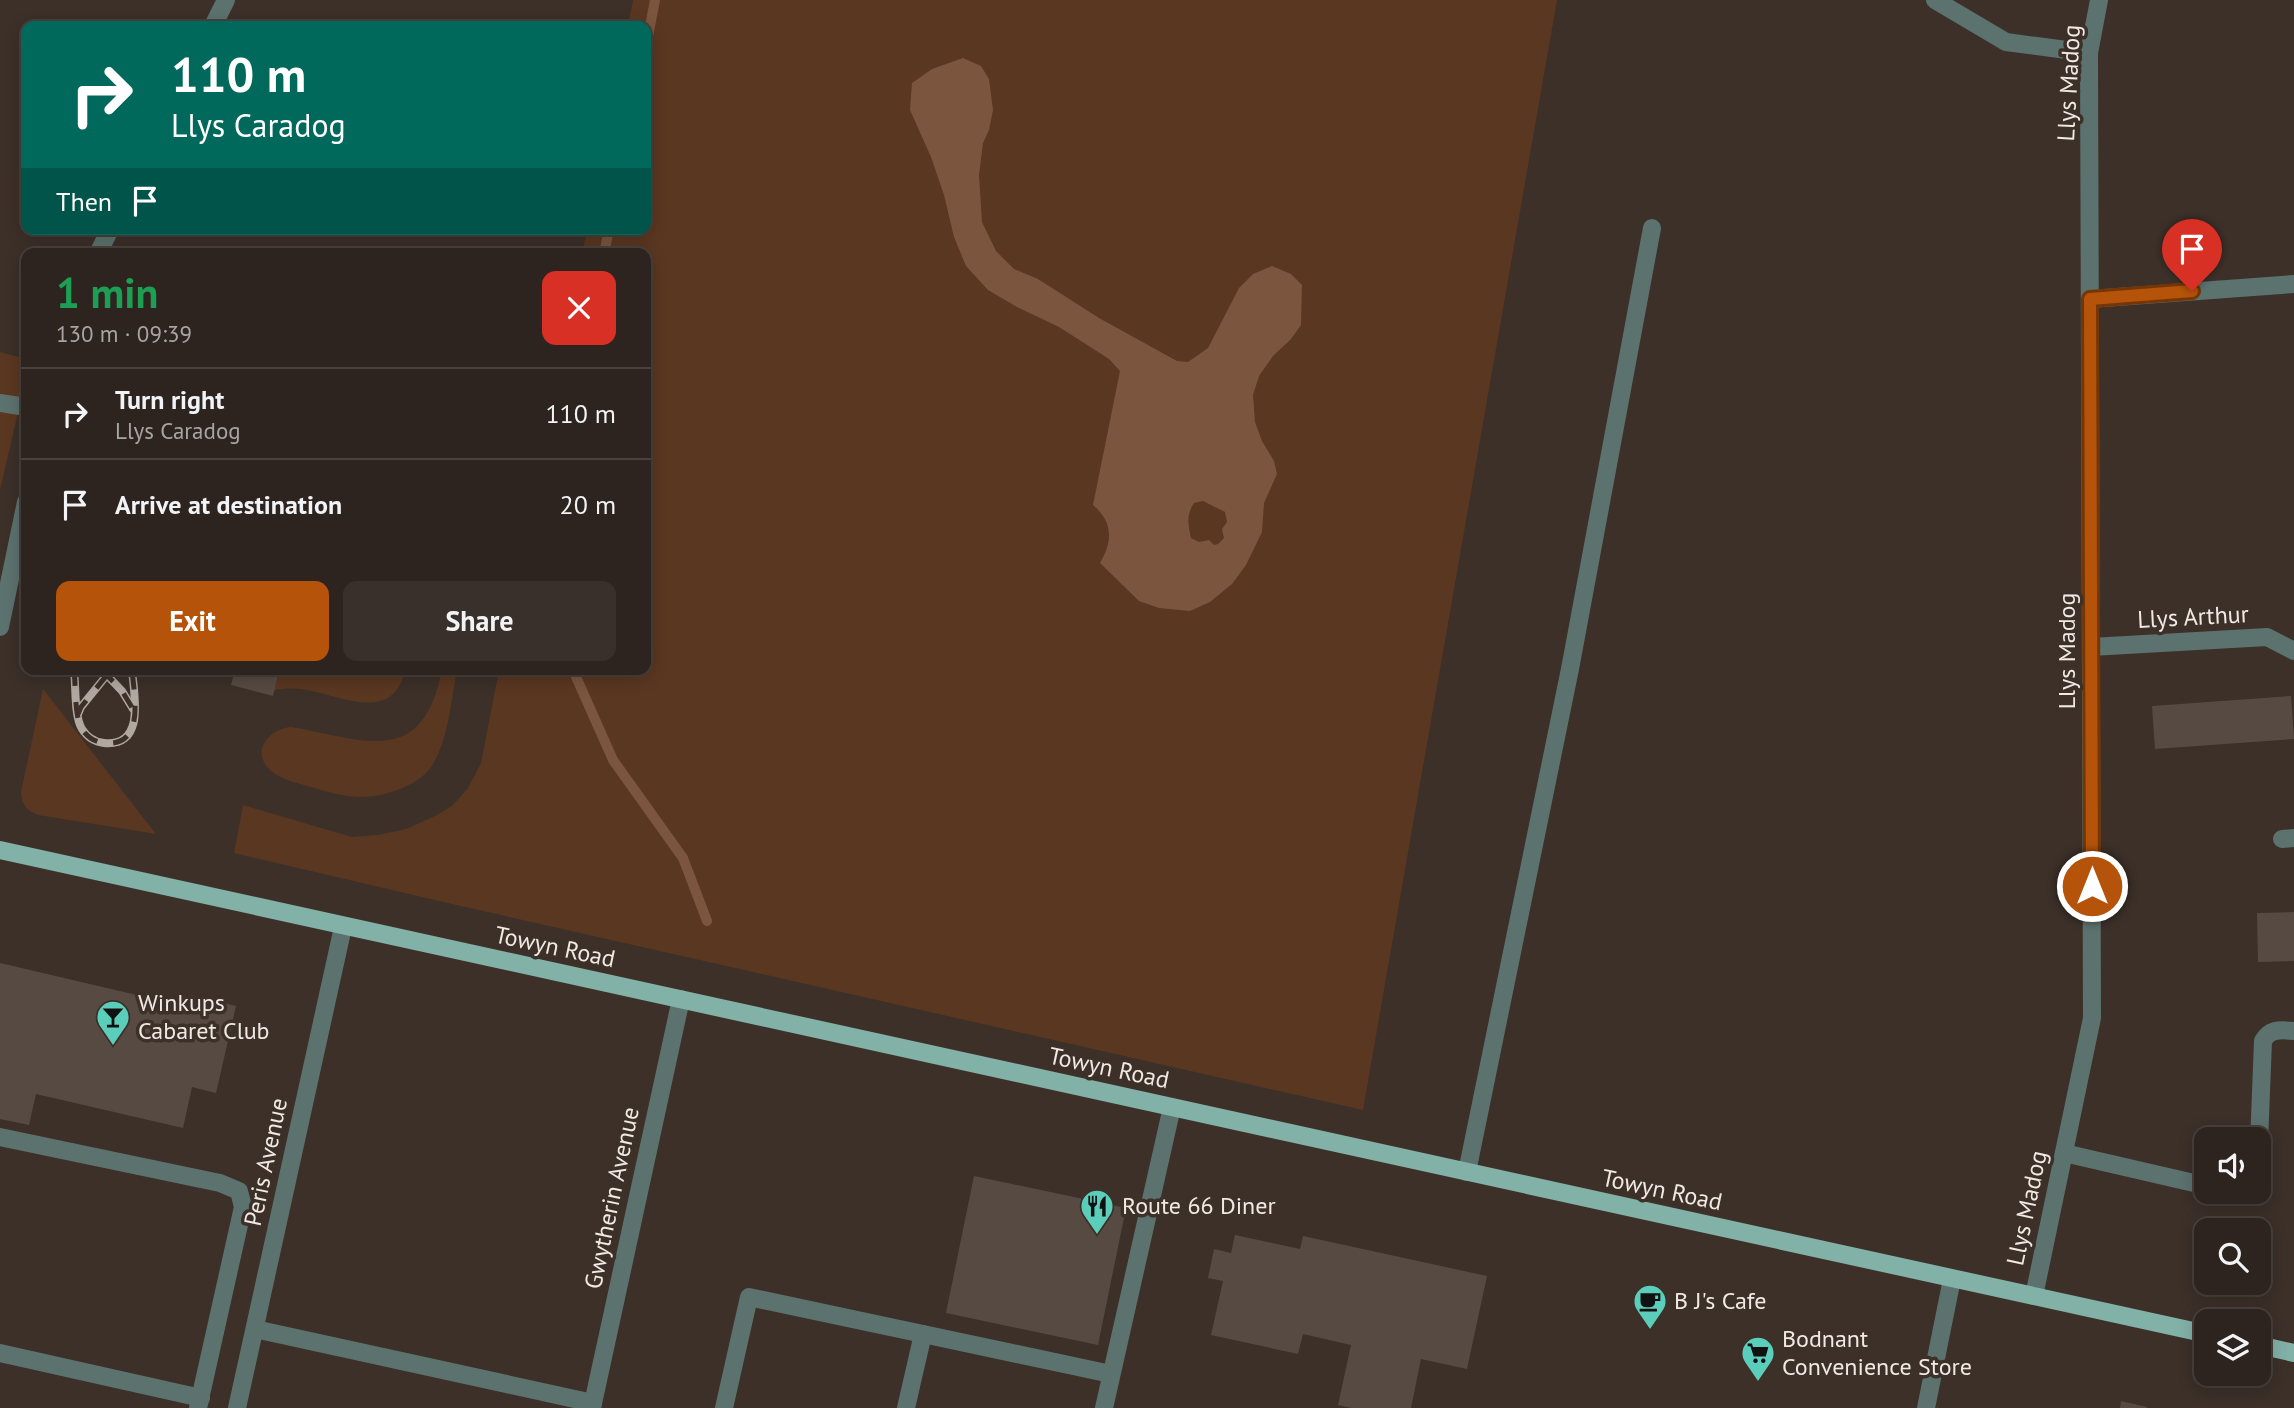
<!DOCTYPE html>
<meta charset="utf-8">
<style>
:root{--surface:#2d241f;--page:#39302c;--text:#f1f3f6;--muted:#a7a4a4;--line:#48413d;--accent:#b45309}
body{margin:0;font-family:"PT Sans",sans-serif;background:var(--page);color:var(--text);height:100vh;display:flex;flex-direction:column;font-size:26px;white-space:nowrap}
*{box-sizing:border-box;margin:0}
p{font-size:23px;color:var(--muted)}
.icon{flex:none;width:38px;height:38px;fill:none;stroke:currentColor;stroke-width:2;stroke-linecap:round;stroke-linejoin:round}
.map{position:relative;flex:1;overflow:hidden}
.drawer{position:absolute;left:21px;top:248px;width:630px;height:427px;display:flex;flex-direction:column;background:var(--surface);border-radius:14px;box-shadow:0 4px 18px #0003,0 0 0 2px var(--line)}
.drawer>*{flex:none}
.guide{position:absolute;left:21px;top:21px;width:630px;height:214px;border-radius:14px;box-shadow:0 4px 18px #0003,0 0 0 2px var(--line);background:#00695c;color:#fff;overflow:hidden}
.fabs{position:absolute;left:2194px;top:1127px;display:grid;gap:14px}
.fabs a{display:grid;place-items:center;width:77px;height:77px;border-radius:14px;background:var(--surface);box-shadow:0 4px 18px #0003,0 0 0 2px var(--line);font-size:35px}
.pin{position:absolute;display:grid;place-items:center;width:60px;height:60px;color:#fff;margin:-72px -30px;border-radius:50% 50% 50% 0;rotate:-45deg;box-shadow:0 0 7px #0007}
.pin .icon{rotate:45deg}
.me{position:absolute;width:77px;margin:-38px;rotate:0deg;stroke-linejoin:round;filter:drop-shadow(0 0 5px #0008)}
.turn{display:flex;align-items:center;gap:24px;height:147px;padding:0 35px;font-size:32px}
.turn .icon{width:91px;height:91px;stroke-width:2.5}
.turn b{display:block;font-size:49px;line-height:60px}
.then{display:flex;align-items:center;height:66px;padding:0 35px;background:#0003;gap:14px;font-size:26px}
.round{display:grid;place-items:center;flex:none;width:74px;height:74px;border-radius:14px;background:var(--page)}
.overview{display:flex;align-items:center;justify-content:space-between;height:119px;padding:0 35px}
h1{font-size:42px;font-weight:700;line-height:52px;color:#1e9e55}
.primary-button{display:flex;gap:14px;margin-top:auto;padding:14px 35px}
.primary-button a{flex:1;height:80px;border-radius:14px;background:var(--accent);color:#fff;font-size:28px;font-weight:700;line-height:80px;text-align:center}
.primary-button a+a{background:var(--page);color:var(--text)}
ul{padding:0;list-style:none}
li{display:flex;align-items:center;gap:21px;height:91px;padding:0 35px;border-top:2px solid var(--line)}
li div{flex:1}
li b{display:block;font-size:26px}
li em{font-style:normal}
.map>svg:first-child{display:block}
</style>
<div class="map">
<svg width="2294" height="1408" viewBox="0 0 2294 1408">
<rect width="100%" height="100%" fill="#3c3029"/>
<g fill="#5a3721">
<polygon points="633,0 1557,0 1363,1110 452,904 234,853 243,805 352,837 378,835 406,829 433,817 452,806 468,788 481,763 499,670 646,670 646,254 582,254 587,229 646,229 646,26 628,26"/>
<polygon points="0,352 26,359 26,378 0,490"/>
<path d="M 279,670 L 405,670 C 393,724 342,696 307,690 C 296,688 286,688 274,690 Z"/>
<path d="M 442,670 L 457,670 C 451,700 449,737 433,764 C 421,785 387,796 363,797 C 346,797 327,792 311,787 C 297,783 282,780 271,771 C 250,752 268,729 291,727 C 363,739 422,770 442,670 Z"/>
<path d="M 43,689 L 156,834 L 38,815 C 26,810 22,805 21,792 Z"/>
</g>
<path fill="#7b553e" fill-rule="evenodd" d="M 963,58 L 981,66 L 989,79 L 993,110 L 989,130 L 983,143 L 979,175 L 982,222 L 996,251 L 1014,269 L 1038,279 L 1099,318 L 1177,361 L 1188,362 L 1208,348 L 1239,288 L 1253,274 L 1272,266 L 1291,274 L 1302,285 L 1301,325 L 1291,339 L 1273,356 L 1259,376 L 1253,395 L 1255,422 L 1262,441 L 1274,461 L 1277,474 L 1264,503 L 1262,532 L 1246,565 L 1232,584 L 1210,602 L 1190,611 L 1159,608 L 1139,601 L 1100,563 C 1113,541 1113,522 1093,505 L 1120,371 L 1109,359 L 1059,327 L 1017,307 L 988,290 L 966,266 L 954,237 L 944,195 L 931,157 L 910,110 L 912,83 L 932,69 ZM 1203,501 L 1225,512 L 1227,522 L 1222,529 L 1224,538 L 1218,544 L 1214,545 L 1209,540 L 1199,542 L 1191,538 C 1188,524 1186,515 1194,503 Z"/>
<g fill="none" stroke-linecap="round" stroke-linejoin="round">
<g stroke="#7b553e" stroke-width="10">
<polyline points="646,47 655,0"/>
<polyline points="604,254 609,229"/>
<polyline points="573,670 613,760 683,858 707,921"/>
</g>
</g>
<g fill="#574a43">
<polygon points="235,670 279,670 273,696 231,685"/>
<polygon points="2291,696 2294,739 2155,749 2152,706"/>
<polygon points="2294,912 2294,961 2258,962 2257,913"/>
<polygon points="0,963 188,1007 191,995 236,1006 216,1093 192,1087 183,1128 36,1094 29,1125 0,1119"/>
<polygon points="974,1176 1126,1208 1098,1345 946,1313"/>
<polygon points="1235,1235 1300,1249 1303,1236 1487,1276 1467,1369 1421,1359 1411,1408 1351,1408 1338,1405 1351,1345 1303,1334 1298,1354 1211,1335 1223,1281 1208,1278 1214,1249 1231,1253"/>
<polygon points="2121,1401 2147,1407 2147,1408 2120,1408"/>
</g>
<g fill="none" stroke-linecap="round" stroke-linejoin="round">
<g stroke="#5c726e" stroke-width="18">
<polyline points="213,26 226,0"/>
<polyline points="98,254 110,229"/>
<polyline points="0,403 26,407"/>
<polyline points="0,627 26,502"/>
<polyline points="0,1137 220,1183 239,1191 243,1207 198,1408"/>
<path d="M 2259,1143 L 2263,1041 C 2270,1028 2281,1030 2294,1031"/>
<polyline points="2064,1153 2207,1186"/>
<polyline points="1467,1172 1570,669 1652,228"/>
<polyline points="255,1329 593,1403"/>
<polyline points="923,1334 1111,1374"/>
<polyline points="0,1353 201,1398"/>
<polyline points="724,1408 749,1297 923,1334 906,1408"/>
<polyline points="1104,1408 1172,1107"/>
<polyline points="1926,1408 1952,1279"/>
</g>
<g stroke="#5c726e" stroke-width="18">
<polyline points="1935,0 2006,42 2089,53"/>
<polyline points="2090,299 2294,284"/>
<polyline points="2091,647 2267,637 2294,651"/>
<polyline points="2282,839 2294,838"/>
<polyline points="2034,1296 2092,1018 2089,53 2099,0"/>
<polyline points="237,1408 343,927"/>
<polyline points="592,1408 681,999"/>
</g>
<g stroke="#82b1a8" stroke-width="18">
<polyline points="0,850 2207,1334"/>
<polyline points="2259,1345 2294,1353"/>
</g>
<defs>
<g id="rail">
<path d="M 74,670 C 76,686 74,716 82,729 C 87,737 95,742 104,743 C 146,747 134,695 132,670"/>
<polyline points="102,670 122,691 133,709"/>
<polyline points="78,714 81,707 111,670"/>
</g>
</defs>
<use href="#rail" stroke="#b1a8a2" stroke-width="8"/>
<use href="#rail" stroke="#3c3029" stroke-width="5" stroke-dasharray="16" stroke-linecap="butt"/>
</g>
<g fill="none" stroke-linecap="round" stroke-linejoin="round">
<defs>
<polyline id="route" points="2092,886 2090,299 2192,291"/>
</defs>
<use href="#route" stroke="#753606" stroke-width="18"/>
<use href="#route" stroke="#b45309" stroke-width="12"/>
</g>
<defs>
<symbol id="bar-pin" viewBox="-11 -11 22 30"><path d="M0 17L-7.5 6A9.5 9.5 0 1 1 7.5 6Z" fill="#5bcebb" stroke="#3c3029"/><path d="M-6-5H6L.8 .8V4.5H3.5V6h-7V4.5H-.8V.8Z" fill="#111"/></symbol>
<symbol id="restaurant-pin" viewBox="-11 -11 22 30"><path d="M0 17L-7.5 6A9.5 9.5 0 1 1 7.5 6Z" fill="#5bcebb" stroke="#3c3029"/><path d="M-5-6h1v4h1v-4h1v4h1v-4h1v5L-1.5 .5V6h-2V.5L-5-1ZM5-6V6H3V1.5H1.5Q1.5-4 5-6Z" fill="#111"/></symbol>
<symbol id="cafe-pin" viewBox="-11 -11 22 30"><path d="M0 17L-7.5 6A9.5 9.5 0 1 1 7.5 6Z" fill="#5bcebb" stroke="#3c3029"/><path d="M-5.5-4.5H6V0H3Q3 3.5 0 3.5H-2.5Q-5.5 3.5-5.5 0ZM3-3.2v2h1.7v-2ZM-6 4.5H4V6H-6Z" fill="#111"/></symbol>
<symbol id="supermarket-pin" viewBox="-11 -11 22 30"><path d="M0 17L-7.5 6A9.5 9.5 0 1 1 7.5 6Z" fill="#5bcebb" stroke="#3c3029"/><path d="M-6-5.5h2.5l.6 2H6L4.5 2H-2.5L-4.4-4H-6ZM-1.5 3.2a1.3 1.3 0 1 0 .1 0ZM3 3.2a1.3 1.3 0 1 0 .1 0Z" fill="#111"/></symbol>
</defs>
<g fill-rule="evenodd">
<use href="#bar-pin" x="94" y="998" width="38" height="52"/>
<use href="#restaurant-pin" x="1078" y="1187" width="38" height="52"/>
<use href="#cafe-pin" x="1631" y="1282" width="38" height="52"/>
<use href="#supermarket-pin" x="1739" y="1334" width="38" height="52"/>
</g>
<g text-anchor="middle" stroke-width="7" stroke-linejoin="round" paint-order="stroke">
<g font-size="24" fill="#f1e9e4" stroke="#3c3029">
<text transform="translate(2069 83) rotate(-87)" y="8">Llys Madog</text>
<text transform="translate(2193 617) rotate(-3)" y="8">Llys Arthur</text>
<text transform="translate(2067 651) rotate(-90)" y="8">Llys Madog</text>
<text transform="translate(555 947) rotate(12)" y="8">Towyn Road</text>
<text transform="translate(1109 1068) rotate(12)" y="8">Towyn Road</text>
<text transform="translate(266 1162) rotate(-78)" y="8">Peris Avenue</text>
<text transform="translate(1662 1190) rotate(12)" y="8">Towyn Road</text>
<text transform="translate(612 1198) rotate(-78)" y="8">Gwytherin Avenue</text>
<text transform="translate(2027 1208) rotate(-78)" y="8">Llys Madog</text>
</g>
<g font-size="24" fill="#f1e9e4" stroke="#3c3029" text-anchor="start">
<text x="138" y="1011">Winkups<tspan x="138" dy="28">Cabaret Club</tspan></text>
<text x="1122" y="1214">Route 66 Diner</text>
<text x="1674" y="1309">B J's Cafe</text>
<text x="1782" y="1347">Bodnant<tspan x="1782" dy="28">Convenience Store</tspan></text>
</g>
</g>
</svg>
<div class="fabs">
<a><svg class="icon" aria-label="sound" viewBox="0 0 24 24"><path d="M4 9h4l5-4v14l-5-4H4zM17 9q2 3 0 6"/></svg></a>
<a><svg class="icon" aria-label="search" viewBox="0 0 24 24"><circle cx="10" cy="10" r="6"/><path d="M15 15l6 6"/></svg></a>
<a><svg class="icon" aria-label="layers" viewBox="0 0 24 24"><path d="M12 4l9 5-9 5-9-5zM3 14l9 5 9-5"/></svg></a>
</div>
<div class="pin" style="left:2192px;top:291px;background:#d93025"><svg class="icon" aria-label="arrive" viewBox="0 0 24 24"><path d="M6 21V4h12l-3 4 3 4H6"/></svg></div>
<svg class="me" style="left:2092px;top:886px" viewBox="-20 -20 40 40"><circle r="17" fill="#b45309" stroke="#fff" stroke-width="3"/><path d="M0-11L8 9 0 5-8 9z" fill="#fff"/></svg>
<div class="guide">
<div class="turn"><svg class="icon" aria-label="right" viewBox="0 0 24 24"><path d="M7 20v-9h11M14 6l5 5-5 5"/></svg><div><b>110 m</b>Llys Caradog</div></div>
<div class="then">Then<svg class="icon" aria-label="arrive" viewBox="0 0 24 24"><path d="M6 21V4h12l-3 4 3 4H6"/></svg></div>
</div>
<section class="drawer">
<div class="overview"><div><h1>1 min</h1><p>130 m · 09:39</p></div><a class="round" style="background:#d93025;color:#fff"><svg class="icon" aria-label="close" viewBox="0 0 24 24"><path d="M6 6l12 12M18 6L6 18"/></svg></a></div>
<ul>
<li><svg class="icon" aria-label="right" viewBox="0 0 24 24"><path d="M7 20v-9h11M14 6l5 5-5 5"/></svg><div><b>Turn right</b><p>Llys Caradog</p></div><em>110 m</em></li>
<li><svg class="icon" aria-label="arrive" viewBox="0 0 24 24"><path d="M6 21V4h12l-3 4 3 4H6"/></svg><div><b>Arrive at destination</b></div><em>20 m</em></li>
</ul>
<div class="primary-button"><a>Exit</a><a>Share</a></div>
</section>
</div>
